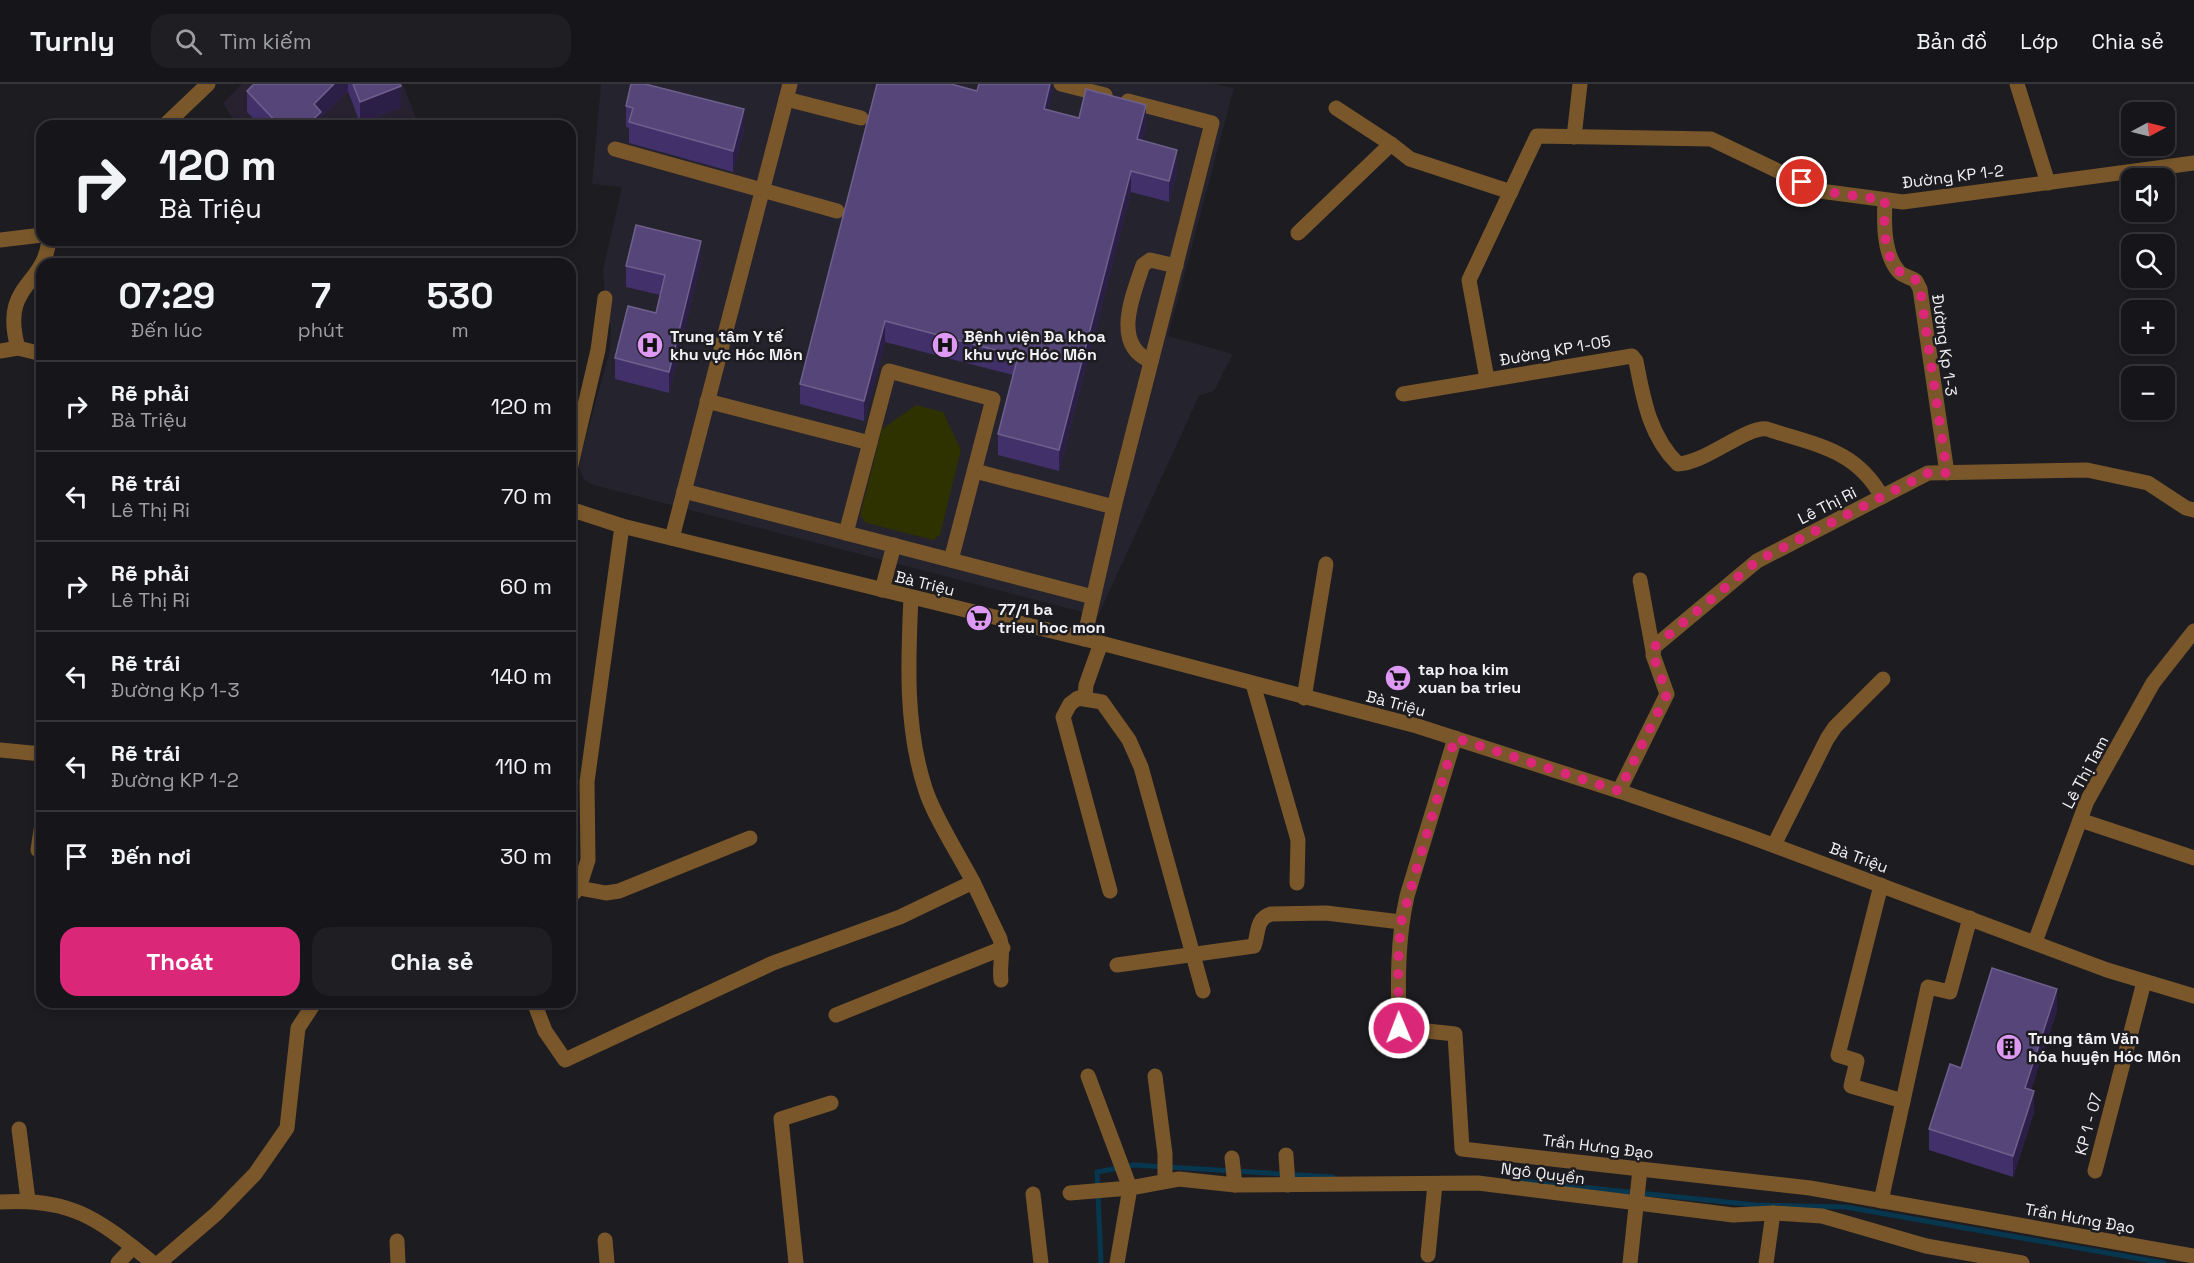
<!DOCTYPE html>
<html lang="vi">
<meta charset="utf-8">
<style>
:root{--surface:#161519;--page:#1f1e22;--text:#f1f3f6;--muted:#9e9fa2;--line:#353438;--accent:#db2777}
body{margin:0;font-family:"Space Grotesk",sans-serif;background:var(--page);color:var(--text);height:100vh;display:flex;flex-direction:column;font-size:22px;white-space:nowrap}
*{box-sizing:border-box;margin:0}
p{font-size:20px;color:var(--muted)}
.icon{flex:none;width:33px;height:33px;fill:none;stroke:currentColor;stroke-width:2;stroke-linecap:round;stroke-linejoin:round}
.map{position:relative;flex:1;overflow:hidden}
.details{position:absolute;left:36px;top:174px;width:540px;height:750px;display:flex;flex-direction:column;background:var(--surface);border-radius:18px;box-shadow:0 3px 9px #0003,0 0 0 2px var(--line)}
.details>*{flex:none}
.guide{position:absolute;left:36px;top:36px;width:540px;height:126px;border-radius:18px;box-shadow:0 3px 9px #0003,0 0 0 2px var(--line);background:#161519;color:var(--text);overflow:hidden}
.needle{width:39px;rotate:83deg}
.tools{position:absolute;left:2121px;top:18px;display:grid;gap:12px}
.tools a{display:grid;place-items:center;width:54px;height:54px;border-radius:12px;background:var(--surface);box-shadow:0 3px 9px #0003,0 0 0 2px var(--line);font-size:30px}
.pin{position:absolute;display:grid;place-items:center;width:51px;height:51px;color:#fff;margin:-26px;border:3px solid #fff;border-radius:50%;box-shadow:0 2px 6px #0007}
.me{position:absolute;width:66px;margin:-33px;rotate:359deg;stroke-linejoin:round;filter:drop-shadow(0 0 4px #0008)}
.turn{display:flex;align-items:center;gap:21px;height:126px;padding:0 24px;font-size:27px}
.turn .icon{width:78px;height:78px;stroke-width:2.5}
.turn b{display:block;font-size:42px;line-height:51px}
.eta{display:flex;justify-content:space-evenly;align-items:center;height:102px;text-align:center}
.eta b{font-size:36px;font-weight:700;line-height:42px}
.cta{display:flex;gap:12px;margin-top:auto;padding:12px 24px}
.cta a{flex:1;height:69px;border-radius:18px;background:var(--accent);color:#fff;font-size:24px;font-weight:700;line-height:69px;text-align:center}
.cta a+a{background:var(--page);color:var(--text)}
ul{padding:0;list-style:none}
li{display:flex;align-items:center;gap:18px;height:90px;padding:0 24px;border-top:2px solid var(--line)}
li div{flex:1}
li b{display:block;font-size:22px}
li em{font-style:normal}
header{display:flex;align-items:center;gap:36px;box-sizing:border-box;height:84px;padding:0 30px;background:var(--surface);border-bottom:2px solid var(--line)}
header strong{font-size:28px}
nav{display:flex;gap:33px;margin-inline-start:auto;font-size:21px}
.search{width:420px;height:54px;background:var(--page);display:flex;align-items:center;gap:15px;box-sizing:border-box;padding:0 21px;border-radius:18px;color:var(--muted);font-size:22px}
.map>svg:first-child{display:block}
</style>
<header>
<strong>Turnly</strong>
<div class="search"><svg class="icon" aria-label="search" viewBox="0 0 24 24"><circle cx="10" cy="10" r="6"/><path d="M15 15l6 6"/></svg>Tìm kiếm</div>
<nav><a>Bản đồ</a><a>Lớp</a><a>Chia sẻ</a></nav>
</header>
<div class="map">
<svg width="2194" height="1179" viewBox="0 0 2194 1179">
<rect width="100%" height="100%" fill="#1d1c21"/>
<polygon fill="#25232d" points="601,0 1214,0 1234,4 1168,252 1233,270 1214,307 1199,312 1098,532 594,401 584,396 578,382 610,266 611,245 606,223 603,186 622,103 592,100"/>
<polygon fill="#272130" points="242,0 403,0 418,40 237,42 223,19"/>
<polygon fill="#2e3100" points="916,321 943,328 961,366 940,451 933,456 866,439 860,431 882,345"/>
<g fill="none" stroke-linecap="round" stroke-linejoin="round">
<g stroke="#07364f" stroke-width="5">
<polyline points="1522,1097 1756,1121 1846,1123 2164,1179"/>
<polyline points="1101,1179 1097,1088 1134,1081 1333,1093"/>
</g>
<g stroke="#79572a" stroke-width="15">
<polyline points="1061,0 1105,11"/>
<polyline points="2017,0 2048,99"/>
<polyline points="786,15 861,34"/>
<polyline points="1336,24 1391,60"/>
<polyline points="164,42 208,0"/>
<polyline points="1574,53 1580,0"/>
<polyline points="615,65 837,127"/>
<path d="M 1885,116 C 1884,138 1883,170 1899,188 C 1903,192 1911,193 1916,197 L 1920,205 L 1947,389"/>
<polyline points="1298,149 1391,60 1410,75 1511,108"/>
<polyline points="0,156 42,151"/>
<path d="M 18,264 C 0,200 44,203 49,156"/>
<polyline points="0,267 18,264 42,270"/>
<path d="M 1151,277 C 1111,261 1133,211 1143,181 L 1150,176 L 1176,182"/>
<polyline points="1487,295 1469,196 1537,52 1711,55 1820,107 1903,118 2194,79"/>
<path d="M 1403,310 L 1632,272 L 1636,277 C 1643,313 1649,352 1678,380 C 1706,379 1746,342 1767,345 C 1815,361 1856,365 1882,413"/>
<polyline points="707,317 870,359"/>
<polyline points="570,385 598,266 605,214"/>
<polyline points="975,387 1114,423"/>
<polyline points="684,407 1093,513"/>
<polyline points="570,425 622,442 1101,559 1417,642 1619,707 1743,750 2107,886 2194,912"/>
<polyline points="846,449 889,287 993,315 951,476"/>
<polyline points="672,454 790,0"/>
<polyline points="1640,496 1653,567"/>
<polyline points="882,506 894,461"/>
<polyline points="1084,555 1114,423 1212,39 1128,17"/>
<polyline points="1253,600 1298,756 1297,799"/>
<polyline points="1085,614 1086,601 1101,559"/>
<polyline points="1304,614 1326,480"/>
<path d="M 1455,654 L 1407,812 C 1397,856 1398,899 1399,944 L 1455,950 L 1462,1065 L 1810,1104 L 2194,1172"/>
<polyline points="0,666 42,670"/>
<polyline points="1619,707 1667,610 1653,571 1654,563 1757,477 1928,389 2087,386 2148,399 2186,424 2194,426"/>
<polyline points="2080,736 2194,774"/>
<polyline points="1774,761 1827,655 1835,643 1883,595"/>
<polyline points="38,766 42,740"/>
<path d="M 973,798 L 1000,855 C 1004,869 999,882 1001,896"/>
<polyline points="1881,801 1838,971 1857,977 1851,1002 1903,1017"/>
<polyline points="579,804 606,809 619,807 750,754"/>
<polyline points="1110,807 1063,633 1070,620 1078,614 1102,618 1129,656 1141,683 1203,907"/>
<polyline points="570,813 579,804 588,776 587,698 622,442"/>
<polyline points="2035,858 2087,717 2153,599 2194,547"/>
<path d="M 1117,881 L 1254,862 C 1259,850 1255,835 1271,830 L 1326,829 L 1401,838"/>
<path d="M 534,918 L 545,947 L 565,976 L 773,879 L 900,833 L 973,798 C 959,771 933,731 925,704 C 905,643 908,576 911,513"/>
<polyline points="836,931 1003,864"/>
<polyline points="1155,992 1165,1070 1165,1096"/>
<polyline points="19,1045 28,1116"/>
<polyline points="1286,1071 1288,1101"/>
<polyline points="1232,1074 1235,1101"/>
<polyline points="2095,1087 2144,898"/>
<polyline points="1070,1109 1130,1104 1088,992"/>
<polyline points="1033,1110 1041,1179"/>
<polyline points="1881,1117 1928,903 1950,908 1970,834"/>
<path d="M 0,1118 C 72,1113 99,1136 153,1179"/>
<polyline points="605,1156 607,1179"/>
<polyline points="397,1157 398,1179"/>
<polyline points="1428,1171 1435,1100"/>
<polyline points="118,1179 133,1163"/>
<polyline points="159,1179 216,1130 255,1090 287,1044 298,944 315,918"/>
<polyline points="796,1179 781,1035 831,1019"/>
<polyline points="1117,1179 1130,1104 1179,1095 1235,1101 1478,1099 1733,1131 1773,1129 1822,1132 1926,1162 2022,1179"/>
<polyline points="1630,1179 1640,1085"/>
<polyline points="1766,1179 1773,1129"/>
</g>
</g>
<g fill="#42306a">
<polygon points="254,0 400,0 401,23 360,39 348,7 321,33 321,42 261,42 247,28 247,7"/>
<polygon points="1053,0 1053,6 1048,26 1079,34 1146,42 1142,57 1177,87 1169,118 1131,108 1059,387 998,371 998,350 1013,291 885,258 864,337 800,320 800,300 977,7"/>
<polygon points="626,22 744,46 733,88 629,59 629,44 626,43"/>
<polygon points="701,178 669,309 615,295 615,274 656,229 660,211 626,203 626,182"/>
<polygon points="2057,926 2031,1006 2034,1028 2013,1093 1929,1066 1929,1045 1961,984"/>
</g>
<g fill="#2b1f47">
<polygon points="334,0 348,0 348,7 321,33 321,42 306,42 314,20"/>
<polygon points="1050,0 1053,0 1053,6 1044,46 1044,25"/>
<polygon points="401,2 401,23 360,39 360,18"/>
<polygon points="1146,21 1146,42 1137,76 1137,55"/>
<polygon points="744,25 744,46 733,88 733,67"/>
<polygon points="1177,66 1177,87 1169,118 1169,97"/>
<polygon points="1131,87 1131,108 1059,387 1059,366"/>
<polygon points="701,157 701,178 669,309 669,288"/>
<polygon points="885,237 885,258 864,337 864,317"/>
<polygon points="2057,905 2057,926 2025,1025 2025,1004"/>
<polygon points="2034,1007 2034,1028 2013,1093 2013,1072"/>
</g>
<g fill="#554579" stroke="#6e608d" stroke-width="1.5">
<polygon points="254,0 334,0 314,20 321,28 306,42 280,42 247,7"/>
<polygon points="353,0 400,0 401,2 360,18"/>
<polygon points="631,0 645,0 744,25 733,67 629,38 633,24 626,22"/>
<polygon points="877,0 951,0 977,7 979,0 1050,0 1044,25 1079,34 1086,5 1146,21 1137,55 1177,66 1169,97 1131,87 1059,366 998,350 1018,272 885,237 864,317 800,300"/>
<polygon points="636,141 701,157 669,288 615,274 628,222 656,229 665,191 626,182"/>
<polygon points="1992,884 2057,905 2025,1004 2034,1007 2013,1072 1929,1045 1950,980 1961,984"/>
</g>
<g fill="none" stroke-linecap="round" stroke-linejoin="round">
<path stroke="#db2777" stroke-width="10" stroke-dasharray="0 18" d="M 1399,944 L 1398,880 L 1401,838 L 1455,654 L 1619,707 L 1667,610 L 1653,571 L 1654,563 L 1757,477 L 1928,389 L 1947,389 L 1920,205 L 1916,196 C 1911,194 1904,193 1900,188 C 1882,172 1884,137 1885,116 L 1820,107 L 1802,98"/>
</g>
<defs>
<symbol id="hospital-disc" viewBox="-11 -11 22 22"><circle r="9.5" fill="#dd99f3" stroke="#1d1c21"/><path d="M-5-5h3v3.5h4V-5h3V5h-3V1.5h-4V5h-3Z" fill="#111"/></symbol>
<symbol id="supermarket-disc" viewBox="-11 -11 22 22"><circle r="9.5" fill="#dd99f3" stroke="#1d1c21"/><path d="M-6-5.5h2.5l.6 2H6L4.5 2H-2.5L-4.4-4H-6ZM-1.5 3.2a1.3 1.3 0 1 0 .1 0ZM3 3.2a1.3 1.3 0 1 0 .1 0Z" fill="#111"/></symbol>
<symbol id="building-disc" viewBox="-11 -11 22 22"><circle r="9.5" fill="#dd99f3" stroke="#1d1c21"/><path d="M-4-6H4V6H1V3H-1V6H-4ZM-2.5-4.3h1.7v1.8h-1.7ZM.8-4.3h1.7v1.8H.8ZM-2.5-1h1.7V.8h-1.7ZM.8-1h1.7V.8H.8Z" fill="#111"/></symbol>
</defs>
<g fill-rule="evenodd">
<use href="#hospital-disc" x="635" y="246" width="30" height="30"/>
<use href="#hospital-disc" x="930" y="246" width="30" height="30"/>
<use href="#supermarket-disc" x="964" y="519" width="30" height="30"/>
<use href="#supermarket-disc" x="1383" y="579" width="30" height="30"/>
<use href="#building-disc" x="1994" y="948" width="30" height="30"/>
</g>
<g text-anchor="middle" stroke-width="5" stroke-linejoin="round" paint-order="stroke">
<g font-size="16" fill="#f2f2f5" stroke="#1d1c21">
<text transform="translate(1953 92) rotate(-7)" y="6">Đường KP 1-2</text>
<text transform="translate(1945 261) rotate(82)" y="6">Đường Kp 1-3</text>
<text transform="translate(1555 266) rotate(-10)" y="6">Đường KP 1-05</text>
<text transform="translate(1827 421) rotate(-27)" y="6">Lê Thị Ri</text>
<text transform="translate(925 499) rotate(14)" y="6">Bà Triệu</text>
<text transform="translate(1396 619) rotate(15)" y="6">Bà Triệu</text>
<text transform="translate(2085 688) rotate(-62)" y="6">Lê Thị Tam</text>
<text transform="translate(1859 773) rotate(20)" y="6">Bà Triệu</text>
<text transform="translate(2088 1040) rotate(-75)" y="6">KP 1 - 07</text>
<text transform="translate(1598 1062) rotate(7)" y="6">Trần Hưng Đạo</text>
<text transform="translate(1543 1089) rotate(7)" y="6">Ngô Quyền</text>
<text transform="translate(2080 1134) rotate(10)" y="6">Trần Hưng Đạo</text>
</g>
<g font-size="16" font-weight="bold" fill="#f2f2f5" stroke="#1d1c21" text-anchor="start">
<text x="670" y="258">Trung tâm Y tế<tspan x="670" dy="18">khu vực Hóc Môn</tspan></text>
<text x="964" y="258">Bệnh viện Đa khoa<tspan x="964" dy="18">khu vực Hóc Môn</tspan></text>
<text x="998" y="531">77/1 ba<tspan x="998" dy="18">trieu hoc mon</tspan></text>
<text x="1418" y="591">tap hoa kim<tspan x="1418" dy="18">xuan ba trieu</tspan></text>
<text x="2028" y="960">Trung tâm Văn<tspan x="2028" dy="18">hóa huyện Hóc Môn</tspan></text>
</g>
</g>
</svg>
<div class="tools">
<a><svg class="needle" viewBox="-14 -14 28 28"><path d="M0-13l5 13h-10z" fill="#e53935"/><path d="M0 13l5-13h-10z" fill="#9e9fa2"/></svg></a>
<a><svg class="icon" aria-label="sound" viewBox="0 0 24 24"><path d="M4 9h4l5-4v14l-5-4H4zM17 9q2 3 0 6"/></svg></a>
<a><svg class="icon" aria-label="search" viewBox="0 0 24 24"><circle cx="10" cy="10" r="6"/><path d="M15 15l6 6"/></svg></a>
<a>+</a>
<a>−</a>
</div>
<div class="pin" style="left:1802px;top:98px;background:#d93025"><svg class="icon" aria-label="arrive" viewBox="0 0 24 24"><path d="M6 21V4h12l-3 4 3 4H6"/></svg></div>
<svg class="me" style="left:1399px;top:944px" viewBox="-20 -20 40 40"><circle r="17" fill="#db2777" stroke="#fff" stroke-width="3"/><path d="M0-11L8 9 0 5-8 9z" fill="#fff"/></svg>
<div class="guide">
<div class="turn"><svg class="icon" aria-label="right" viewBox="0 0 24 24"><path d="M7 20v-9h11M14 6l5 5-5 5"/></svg><div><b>120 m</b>Bà Triệu</div></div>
</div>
<section class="details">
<div class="eta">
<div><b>07:29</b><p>Đến lúc</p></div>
<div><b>7</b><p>phút</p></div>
<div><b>530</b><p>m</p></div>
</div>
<ul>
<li><svg class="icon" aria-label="right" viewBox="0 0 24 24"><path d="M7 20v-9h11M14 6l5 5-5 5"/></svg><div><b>Rẽ phải</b><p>Bà Triệu</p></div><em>120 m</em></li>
<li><svg class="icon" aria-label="left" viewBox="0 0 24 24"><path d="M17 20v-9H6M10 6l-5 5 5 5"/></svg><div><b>Rẽ trái</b><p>Lê Thị Ri</p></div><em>70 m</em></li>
<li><svg class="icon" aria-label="right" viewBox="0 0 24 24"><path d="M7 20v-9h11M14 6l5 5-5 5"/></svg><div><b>Rẽ phải</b><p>Lê Thị Ri</p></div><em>60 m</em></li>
<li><svg class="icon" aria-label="left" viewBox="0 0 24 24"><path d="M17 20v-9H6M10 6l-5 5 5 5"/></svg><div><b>Rẽ trái</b><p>Đường Kp 1-3</p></div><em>140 m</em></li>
<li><svg class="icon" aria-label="left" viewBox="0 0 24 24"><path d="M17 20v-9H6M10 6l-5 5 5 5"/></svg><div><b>Rẽ trái</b><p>Đường KP 1-2</p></div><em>110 m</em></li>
<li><svg class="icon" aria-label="arrive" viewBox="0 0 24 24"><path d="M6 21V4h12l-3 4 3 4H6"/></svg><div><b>Đến nơi</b></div><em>30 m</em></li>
</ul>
<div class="cta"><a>Thoát</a><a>Chia sẻ</a></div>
</section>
</div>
